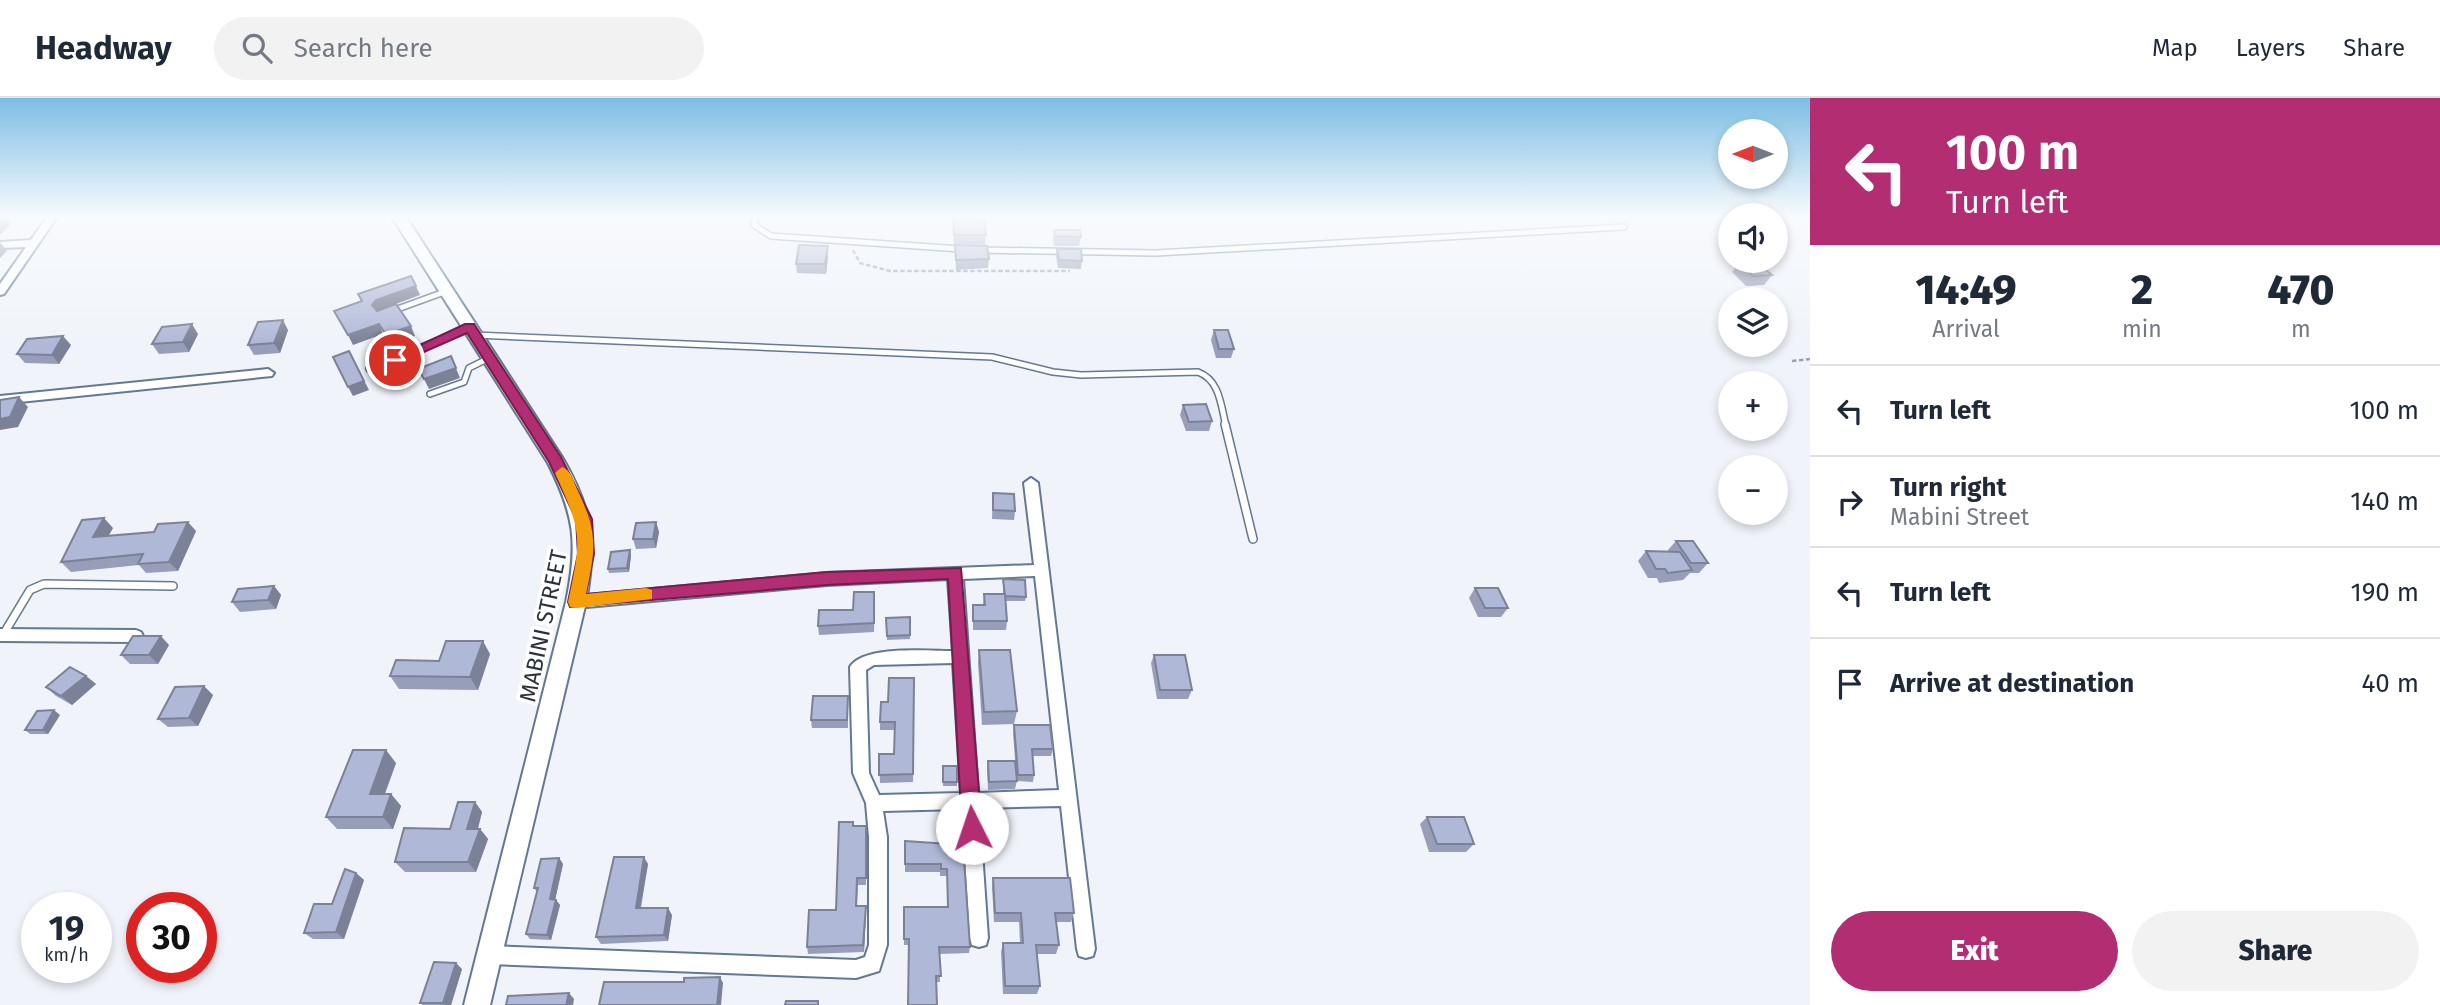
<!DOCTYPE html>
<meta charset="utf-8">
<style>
:root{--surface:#fff;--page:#f2f2f3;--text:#1f2937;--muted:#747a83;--line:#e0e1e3;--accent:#b22d72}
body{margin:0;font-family:"Fira Sans",sans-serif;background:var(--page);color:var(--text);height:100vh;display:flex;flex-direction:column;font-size:26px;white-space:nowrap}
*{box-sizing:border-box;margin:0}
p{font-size:23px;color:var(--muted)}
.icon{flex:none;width:38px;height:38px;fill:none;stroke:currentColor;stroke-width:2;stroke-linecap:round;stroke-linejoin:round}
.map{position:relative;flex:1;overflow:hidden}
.side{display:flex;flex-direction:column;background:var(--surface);width:630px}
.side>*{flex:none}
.hud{background:#b22d72;color:#fff;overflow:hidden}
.needle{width:46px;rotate:270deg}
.tools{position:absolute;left:1718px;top:21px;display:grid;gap:14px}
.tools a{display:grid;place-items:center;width:70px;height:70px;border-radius:50%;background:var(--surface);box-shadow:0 4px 10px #0003;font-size:35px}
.speed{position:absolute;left:21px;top:794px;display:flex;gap:14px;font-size:35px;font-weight:700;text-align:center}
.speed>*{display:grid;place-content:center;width:91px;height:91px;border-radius:50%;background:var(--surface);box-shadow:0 4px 10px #0003;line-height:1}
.speed small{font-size:18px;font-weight:400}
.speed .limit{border:10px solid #d22;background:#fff;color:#111}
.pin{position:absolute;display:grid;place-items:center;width:60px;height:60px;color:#fff;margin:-30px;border:4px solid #fff;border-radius:50%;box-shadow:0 2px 7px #0007}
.me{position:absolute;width:77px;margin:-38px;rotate:356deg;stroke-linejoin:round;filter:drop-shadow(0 0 5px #0008)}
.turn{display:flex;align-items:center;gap:24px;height:147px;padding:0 21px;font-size:32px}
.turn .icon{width:91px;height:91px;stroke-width:2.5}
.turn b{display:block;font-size:49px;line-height:60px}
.eta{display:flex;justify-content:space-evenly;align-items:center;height:119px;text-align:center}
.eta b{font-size:42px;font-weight:800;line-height:49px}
.cta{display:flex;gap:14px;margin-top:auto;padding:14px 21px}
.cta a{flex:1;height:80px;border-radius:42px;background:var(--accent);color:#fff;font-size:28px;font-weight:800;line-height:80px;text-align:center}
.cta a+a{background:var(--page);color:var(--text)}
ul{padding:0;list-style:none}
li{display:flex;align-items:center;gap:21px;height:91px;padding:0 21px;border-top:2px solid var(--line)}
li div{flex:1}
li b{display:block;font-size:26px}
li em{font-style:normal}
header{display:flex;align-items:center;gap:42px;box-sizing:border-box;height:98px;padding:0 35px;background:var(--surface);border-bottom:2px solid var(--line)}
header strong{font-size:33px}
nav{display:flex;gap:38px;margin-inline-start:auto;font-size:24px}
.search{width:490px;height:63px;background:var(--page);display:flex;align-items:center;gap:18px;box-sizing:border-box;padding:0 24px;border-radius:38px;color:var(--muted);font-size:26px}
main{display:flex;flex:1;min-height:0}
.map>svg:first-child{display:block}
</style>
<header>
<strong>Headway</strong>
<div class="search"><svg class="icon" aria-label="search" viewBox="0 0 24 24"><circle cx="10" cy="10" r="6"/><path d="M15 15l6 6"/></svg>Search here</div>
<nav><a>Map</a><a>Layers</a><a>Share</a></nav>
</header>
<main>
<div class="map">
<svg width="1810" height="907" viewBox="0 0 1810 907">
<rect width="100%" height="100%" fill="#f0f4fa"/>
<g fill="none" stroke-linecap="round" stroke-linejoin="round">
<defs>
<g id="service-far1">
<polyline points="756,119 754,127 771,138 961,151"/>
<polyline points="980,152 1156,155 1624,129"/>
<polyline points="392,213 447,193"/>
<path d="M 475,237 L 992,259 L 1053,274 L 1081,277 L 1198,274 C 1220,282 1221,308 1226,328"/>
<polyline points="369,271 470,229"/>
<polyline points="430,296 464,284 469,270 489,260"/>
</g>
<g id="service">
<polyline points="1225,326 1253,441"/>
<polyline points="3,537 30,492 44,486 173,488"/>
</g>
<g id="minor">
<polygon points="47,119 57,119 4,196 0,197 0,186 26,149 0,150 0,144 31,142"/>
<polygon points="268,271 274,275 272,278 0,306 0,298"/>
<path d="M 1031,380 L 1038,385 L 1095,851 L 1093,858 L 1086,860 L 1079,858 L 1077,851 L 1061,708 L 979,710 L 988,840 L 986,847 L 979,849 L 972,847 L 970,840 L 962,711 L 883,713 L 887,739 L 887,847 L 879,873 L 856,880 L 490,866 L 483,864 L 481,857 L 483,850 L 490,848 L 856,862 L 865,859 L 869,847 L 869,739 L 866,705 L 853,675 L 850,569 C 863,547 929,553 953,553 L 948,481 L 827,487 L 576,510 L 571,508 L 569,504 L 571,500 L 576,498 L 827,475 L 1034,467 L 1024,385 ZM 1035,478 L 1059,692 L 978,695 L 963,481 ZM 953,565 L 961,695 L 879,697 L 869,675 L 866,572 L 874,567 Z"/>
<polygon points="0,531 136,532 141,534 143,538 141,542 136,544 0,543"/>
</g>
<path id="secondary" d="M 392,119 L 406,119 L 562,359 C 593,412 597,444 586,504 L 490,907 L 464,907 L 566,504 C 578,446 575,418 548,365 Z"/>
</defs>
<use href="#service-far1" stroke="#647890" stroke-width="8"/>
<use href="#service" stroke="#647890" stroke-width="10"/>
<use href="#minor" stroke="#647890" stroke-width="4"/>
<use href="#secondary" stroke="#647890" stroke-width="4"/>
<g stroke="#9aa0a8" stroke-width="2.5" stroke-dasharray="4.5 2.5" stroke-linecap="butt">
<polyline points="853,152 860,165 890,173 1070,173"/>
<polyline points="1792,263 1810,261"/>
</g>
<use href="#service-far1" stroke="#fff" stroke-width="5"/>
<use href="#service" stroke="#fff" stroke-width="7"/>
<use href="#minor" fill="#fff" fill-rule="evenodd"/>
<use href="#secondary" fill="#fff" fill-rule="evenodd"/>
</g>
<g fill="#979eb9">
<polygon points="952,119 984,119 986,137 985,147 954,146"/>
<polygon points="1054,132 1081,139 1079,148 1054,148 1053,141"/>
<polygon points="955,147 989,161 988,170 956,172"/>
<polygon points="1057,151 1082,163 1081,171 1058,170 1056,158"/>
<polygon points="828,158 826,176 797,175 796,166"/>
<polygon points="1739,165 1772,177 1764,187 1746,188 1732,174"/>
<polygon points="288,232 280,255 254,257 248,247"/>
<polygon points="1214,232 1234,251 1231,260 1216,260 1211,242"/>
<polygon points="198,236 189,254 159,256 152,246"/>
<polygon points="71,247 59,266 25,265 17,256"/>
<polygon points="1183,307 1212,323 1209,333 1186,333 1180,317"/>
<polygon points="993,395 1015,413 1014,422 992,421"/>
<polygon points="656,424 659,434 656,450 636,451 633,441"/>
<polygon points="113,430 108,438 196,433 178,473 146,475 139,467 71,474 61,464"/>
<polygon points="1676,443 1708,465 1699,475 1690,475 1683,482 1659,485 1657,480 1648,480 1638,463 1646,453 1668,453 1668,452"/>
<polygon points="631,457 629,474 609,475 608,471"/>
<polygon points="1003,481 1026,499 1025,503 1006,503 1007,523 1006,532 973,532 973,507 983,507 984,496 1003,496"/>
<polygon points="274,488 281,497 276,511 240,514 232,504"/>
<polygon points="1475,490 1508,510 1501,519 1478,519 1469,500"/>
<polygon points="875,503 874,534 819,537 818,528"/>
<polygon points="910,519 910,541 887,542 886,520"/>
<polygon points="169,547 158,566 130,566 121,557"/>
<polygon points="979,552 1017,613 1014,626 982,627 978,565"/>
<polygon points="490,556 478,592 399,591 390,578 439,563"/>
<polygon points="1154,557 1192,592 1188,601 1157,601 1151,565"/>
<polygon points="86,578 96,586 72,607 56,598 46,589"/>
<polygon points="914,580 913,684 880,685 879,656 894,656 895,632 880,632 880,624 888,604"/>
<polygon points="213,597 198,628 168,629 158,621"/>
<polygon points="848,598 848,630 812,630 811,622"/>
<polygon points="60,617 48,636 30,636 25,632"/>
<polygon points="1014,627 1053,651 1051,658 1033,658 1034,677 1033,684 1017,683 1015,691 988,692 987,671 988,663 1016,674 1013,635"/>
<polygon points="396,665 385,696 391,696 401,708 393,731 337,731 326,719"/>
<polygon points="943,668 957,684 957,688 943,688"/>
<polygon points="475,704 482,714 478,731 480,731 488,741 476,774 405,774 395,764 450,731"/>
<polygon points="1427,719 1474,746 1466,754 1429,754 1420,726"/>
<polygon points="853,728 866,728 866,787 858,787 857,808 866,815 864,854 808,856 807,849 836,812"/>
<polygon points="905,743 963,747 970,849 969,855 939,856 940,884 936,884 909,847 904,847 904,809 947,809 947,778 940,778 940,774 905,774"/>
<polygon points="559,760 563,766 555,802 560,807 551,842 530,841 526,836 537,794 534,790"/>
<polygon points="648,766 641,810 672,817 668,843 601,846 596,839"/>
<polygon points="356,775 364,782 344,841 313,841 304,835 332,806"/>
<polygon points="993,780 1074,815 1071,824 1056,824 1059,847 1056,856 1037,856 1040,888 1037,896 1003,896 1001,854 1003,845 1020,845 1019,824 994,824 992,789"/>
<polygon points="462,871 451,907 423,907 420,905"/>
</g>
<g fill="#7b8196">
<polygon points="0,119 5,119 11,126 0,137"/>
<polygon points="0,144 7,153 0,160"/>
<polygon points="828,148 828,158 826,176 825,166"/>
<polygon points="416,188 420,197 380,212 377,217 372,207 376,202"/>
<polygon points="283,222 288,232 280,255 274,245"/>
<polygon points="192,226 198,236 189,254 183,244"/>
<polygon points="379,226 383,236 353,247 348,237"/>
<polygon points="411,228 415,238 391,247 386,237"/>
<polygon points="63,238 71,247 59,266 52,257"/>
<polygon points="451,258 460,280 429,291 424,281"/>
<polygon points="354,263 369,292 353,298 348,289"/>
<polygon points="19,299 28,309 18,329 0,332 0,321"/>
<polygon points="104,420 113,430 102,449 93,439"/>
<polygon points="188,424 196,433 178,473 169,464"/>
<polygon points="656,424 659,434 656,450 653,441"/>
<polygon points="630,452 631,457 629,474 627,470"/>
<polygon points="274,488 281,497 276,511 268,502"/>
<polygon points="161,538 169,547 158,566 149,557"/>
<polygon points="483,543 490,556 478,592 470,579"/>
<polygon points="86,578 96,586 72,607 61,598"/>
<polygon points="204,588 213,597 198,628 189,620"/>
<polygon points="54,612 60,617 48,636 43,632"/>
<polygon points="386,652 396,665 380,708 370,696"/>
<polygon points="391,696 401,708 393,731 383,719"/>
<polygon points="475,704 482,714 475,741 467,731"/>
<polygon points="480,731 488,741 476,774 468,764"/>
<polygon points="644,759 648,766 639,817 636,810"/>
<polygon points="559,760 563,766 554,807 550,801"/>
<polygon points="356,775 364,782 344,841 336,834"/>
<polygon points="556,802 560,807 551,842 547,837"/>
<polygon points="866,808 866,815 864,854 863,847"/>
<polygon points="668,810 672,817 668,843 664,837"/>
<polygon points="456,865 462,871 451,907 445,907 443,905"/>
<polygon points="720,879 723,885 721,907 717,907"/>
<polygon points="569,895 574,901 573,907 566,907"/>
</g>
<g fill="#b0b8d7" stroke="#7b8196" stroke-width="2">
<polygon points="953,119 984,119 986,137 954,137"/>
<polygon points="1054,132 1080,132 1081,139 1055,138"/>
<polygon points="799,147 828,148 825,166 796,166"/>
<polygon points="955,147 987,148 989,161 956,162"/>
<polygon points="1057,151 1081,151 1082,163 1059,162"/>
<polygon points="1757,164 1772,177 1753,178 1739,165"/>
<polygon points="411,178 416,188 376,202 372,207 377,213 396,206 411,228 386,237 379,226 348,237 334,213 362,203 358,196"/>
<polygon points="283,222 274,245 248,247 258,224"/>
<polygon points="192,226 183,244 152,246 162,229"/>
<polygon points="1214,232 1228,232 1234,251 1219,251"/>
<polygon points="63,238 52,257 17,256 27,241"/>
<polygon points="349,253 364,283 348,289 333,259"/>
<polygon points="451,258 456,270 424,281 418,271"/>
<polygon points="19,299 10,319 0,321 0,302"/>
<polygon points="1206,306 1212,323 1189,324 1183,307"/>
<polygon points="993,395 1014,396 1015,413 993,412"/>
<polygon points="104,420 93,439 154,434 158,426 188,424 169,464 138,466 143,456 61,464 82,422"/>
<polygon points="656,424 653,441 633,441 636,425"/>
<polygon points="1676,443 1693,443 1708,465 1691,465"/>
<polygon points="630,452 627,470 608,471 611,454"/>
<polygon points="1646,453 1680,454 1692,472 1668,475 1665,471 1656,471"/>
<polygon points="1003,481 1025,482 1026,499 1005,498"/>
<polygon points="274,488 268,502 232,504 238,491"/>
<polygon points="1475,490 1498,490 1508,510 1485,510"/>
<polygon points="854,494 874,494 874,525 818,528 819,512 853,512"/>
<polygon points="984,496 1005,496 1007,523 973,523 973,507 985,507"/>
<polygon points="910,519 910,537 887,538 886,520"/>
<polygon points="133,538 161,538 149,557 121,557"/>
<polygon points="446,543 483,543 470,579 390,578 396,562 439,563"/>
<polygon points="979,552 1010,552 1017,613 984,614"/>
<polygon points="1154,557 1185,557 1192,592 1160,592"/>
<polygon points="70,569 86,578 61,598 46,589"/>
<polygon points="889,580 914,580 913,676 879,677 879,656 894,656 895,624 880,624 881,604 888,604"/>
<polygon points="204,588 189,620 158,621 175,589"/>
<polygon points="813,598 848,598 847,622 811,622"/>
<polygon points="54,612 43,632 25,632 37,613"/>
<polygon points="1014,627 1050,627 1053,651 1032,651 1034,677 1018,677"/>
<polygon points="353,652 386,652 370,696 391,696 383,719 326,719"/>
<polygon points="988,663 1015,663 1017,683 989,684"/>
<rect x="943" y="668" width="14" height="16"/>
<polygon points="458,704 475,704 467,731 480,731 468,764 395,764 404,730 450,731"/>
<polygon points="1427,719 1464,719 1474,746 1437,746"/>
<polygon points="839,724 853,724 853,728 866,728 866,780 857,780 856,808 866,808 863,847 807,849 809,812 836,812"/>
<polygon points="905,743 963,747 970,849 939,849 941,878 936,878 937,907 908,907 909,841 904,841 904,809 948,809 947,771 941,771 941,766 905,766"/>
<polygon points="614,759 644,759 636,810 668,810 664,837 596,839"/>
<polygon points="559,760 550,801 556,802 547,837 526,836 538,790 534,790 541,761"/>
<polygon points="345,771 356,775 336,834 304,835 314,806 332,806"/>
<polygon points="993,780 1070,780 1074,815 1055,815 1059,847 1036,847 1040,888 1005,888 1003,845 1023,845 1021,815 995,815"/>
<polygon points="434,864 456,865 443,905 420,905"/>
<polygon points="720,879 717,907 599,907 604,884 684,884 684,880"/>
<polygon points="569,895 566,907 506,907 508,898"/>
<polygon points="786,903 818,903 818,907 785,907"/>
</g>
<linearGradient id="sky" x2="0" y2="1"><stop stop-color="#7cbee4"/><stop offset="0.48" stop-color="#f8fafd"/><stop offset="1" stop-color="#f8fafd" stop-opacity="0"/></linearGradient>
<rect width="1810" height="246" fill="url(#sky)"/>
<polygon fill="#b22d72" stroke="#741d4a" stroke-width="2" points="465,226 474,226 561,359 592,421 594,456 586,496 827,474 961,470 982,730 979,736 972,739 965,736 962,730 948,481 827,487 570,509 568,504 578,456 576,421 549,364 467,235 399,265 388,262"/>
<path fill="#f59e0b" d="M 562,369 C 571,372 573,382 577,391 C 598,435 596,449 586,496 L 646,490 L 652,492 L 652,501 L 576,510 L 570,509 L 568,504 C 582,440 582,434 555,375 Z"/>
<g text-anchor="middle" stroke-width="7" stroke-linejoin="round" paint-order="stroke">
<g font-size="23" fill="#2a323d" stroke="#fff">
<text transform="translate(543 528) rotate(-78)" y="8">MABINI STREET</text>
</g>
</g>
</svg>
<div class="tools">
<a><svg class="needle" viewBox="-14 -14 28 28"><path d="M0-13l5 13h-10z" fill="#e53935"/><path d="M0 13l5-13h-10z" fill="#747a83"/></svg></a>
<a><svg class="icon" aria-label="sound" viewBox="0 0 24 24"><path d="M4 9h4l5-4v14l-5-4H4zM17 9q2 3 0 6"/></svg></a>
<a><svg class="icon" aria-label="layers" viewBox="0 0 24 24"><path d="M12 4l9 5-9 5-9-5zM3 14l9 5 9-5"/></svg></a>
<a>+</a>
<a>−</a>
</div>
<div class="speed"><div>19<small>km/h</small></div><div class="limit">30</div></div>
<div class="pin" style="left:395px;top:262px;background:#d93025"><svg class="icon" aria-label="arrive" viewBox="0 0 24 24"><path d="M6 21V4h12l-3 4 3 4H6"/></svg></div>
<svg class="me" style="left:972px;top:730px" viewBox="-20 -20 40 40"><circle r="19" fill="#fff"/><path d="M0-13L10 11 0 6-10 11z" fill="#b22d72"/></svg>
</div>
<section class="side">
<div class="hud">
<div class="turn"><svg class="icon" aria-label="left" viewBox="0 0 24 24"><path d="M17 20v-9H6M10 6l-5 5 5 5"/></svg><div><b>100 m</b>Turn left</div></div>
</div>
<div class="eta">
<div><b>14:49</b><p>Arrival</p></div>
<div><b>2</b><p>min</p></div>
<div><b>470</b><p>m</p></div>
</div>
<ul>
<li><svg class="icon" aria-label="left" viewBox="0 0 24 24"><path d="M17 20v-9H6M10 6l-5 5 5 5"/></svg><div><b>Turn left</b></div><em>100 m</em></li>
<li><svg class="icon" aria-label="right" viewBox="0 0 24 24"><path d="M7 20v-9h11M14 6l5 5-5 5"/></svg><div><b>Turn right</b><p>Mabini Street</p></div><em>140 m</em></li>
<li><svg class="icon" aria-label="left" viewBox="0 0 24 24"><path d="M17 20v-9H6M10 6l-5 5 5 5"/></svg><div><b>Turn left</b></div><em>190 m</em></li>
<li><svg class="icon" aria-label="arrive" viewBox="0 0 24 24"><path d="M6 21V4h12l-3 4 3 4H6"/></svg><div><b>Arrive at destination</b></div><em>40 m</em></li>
</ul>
<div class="cta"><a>Exit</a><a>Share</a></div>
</section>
</main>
